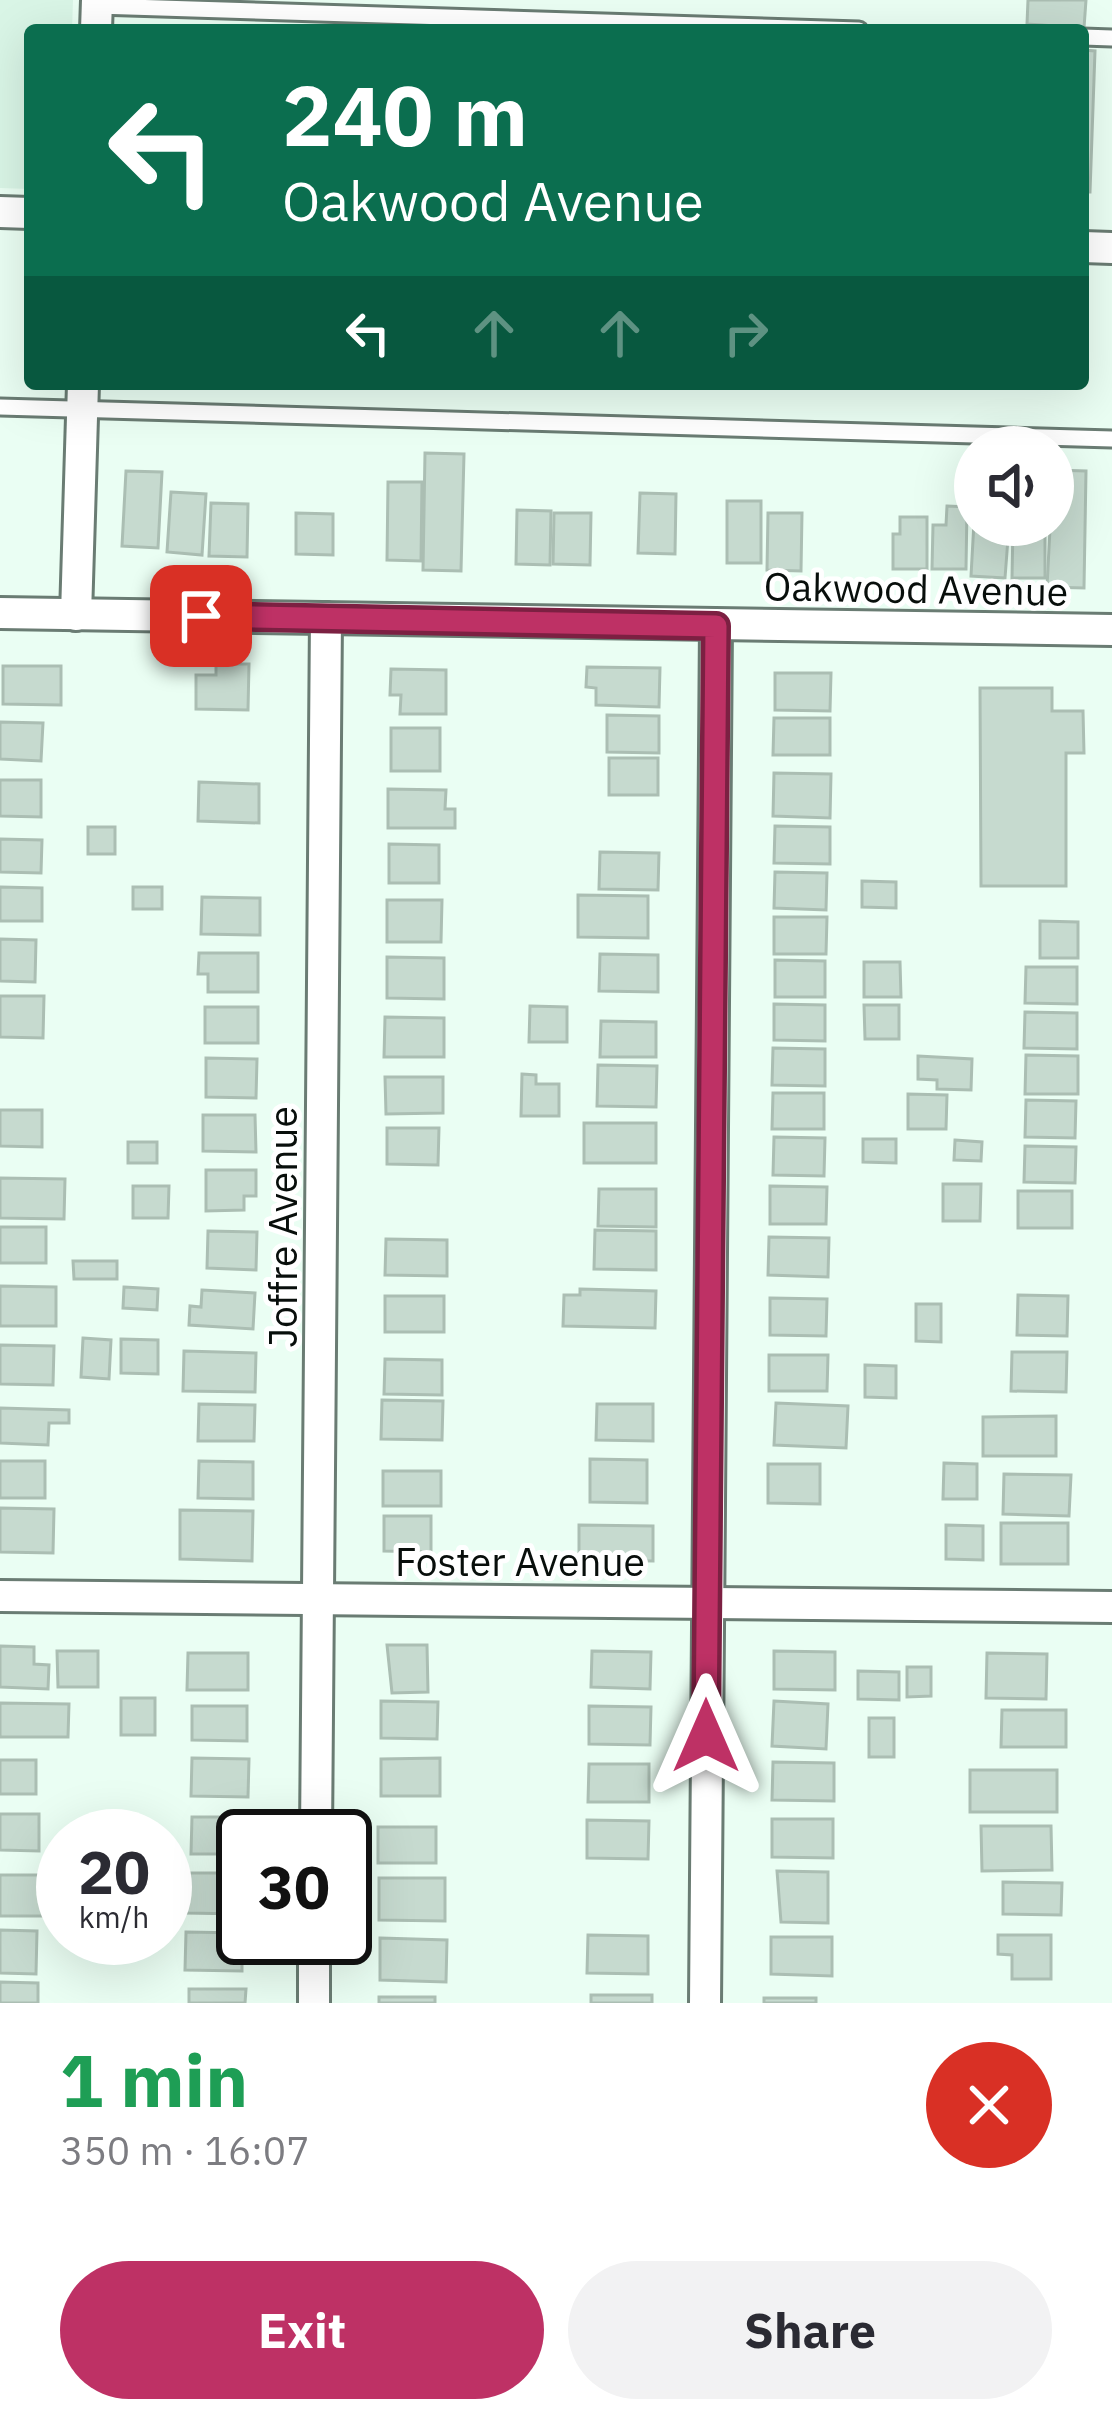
<!DOCTYPE html>
<meta charset="utf-8">
<style>
:root{--surface:#fff;--page:#f2f2f3;--text:#2b2b33;--muted:#7c7c81;--accent:#be3165}
body{margin:0;font-family:"IBM Plex Sans",sans-serif;background:var(--page);color:var(--text);height:100vh;display:flex;flex-direction:column;font-size:45px;white-space:nowrap}
*{box-sizing:border-box;margin:0}
p{font-size:39px;color:var(--muted)}
.icon{flex:none;width:66px;height:66px;fill:none;stroke:currentColor;stroke-width:2;stroke-linecap:round;stroke-linejoin:round}
.map{position:relative;height:2003px;overflow:hidden}
.side{display:flex;flex-direction:column;background:var(--surface);flex:1}
.side>*{flex:none}
.guide{position:absolute;left:24px;top:24px;width:1065px;height:366px;border-radius:12px;box-shadow:0 12px 48px #0002;background:#0b6e4f;color:#fff;overflow:hidden}
.tools{position:absolute;left:954px;top:426px;display:grid;gap:24px}
.tools a{display:grid;place-items:center;width:120px;height:120px;border-radius:50%;background:var(--surface);box-shadow:0 12px 48px #0002;font-size:60px}
.speed{position:absolute;left:36px;top:1809px;display:flex;gap:24px;font-size:60px;font-weight:700;text-align:center}
.speed>*{display:grid;place-content:center;width:156px;height:156px;border-radius:50%;background:var(--surface);box-shadow:0 12px 48px #0002;line-height:1}
.speed small{font-size:30px;font-weight:400}
.speed .limit{border:6px solid #111;border-radius:18px;background:#fff;color:#111}
.pin{position:absolute;display:grid;place-items:center;width:102px;height:102px;color:#fff;margin:-51px;border-radius:24px;box-shadow:0 6px 18px #0006}
.me{position:absolute;width:132px;margin:-66px;rotate:0deg;stroke-linejoin:round;filter:drop-shadow(0 0 9px #0008)}
.turn{display:flex;align-items:center;gap:42px;height:252px;padding:0 60px;font-size:54px}
.turn .icon{width:156px;height:156px;stroke-width:2.5}
.turn b{display:block;font-size:84px;line-height:102px}
.lanes{display:flex;align-items:center;height:114px;padding:0 60px;background:#0003;justify-content:center;gap:60px;direction:ltr}
.lanes .off{opacity:.35}
.round{display:grid;place-items:center;flex:none;width:126px;height:126px;border-radius:63px;background:var(--page)}
.overview{display:flex;align-items:center;justify-content:space-between;height:204px;padding:0 60px}
h1{font-size:72px;font-weight:700;line-height:90px;color:#1e9e55}
.cta{display:flex;gap:24px;margin-top:auto;padding:24px 60px}
.cta a{flex:1;height:138px;border-radius:72px;background:var(--accent);color:#fff;font-size:48px;font-weight:700;line-height:138px;text-align:center}
.cta a+a{background:var(--page);color:var(--text)}
.map>svg:first-child{display:block}
</style>
<div class="map">
<svg width="1112" height="2003" viewBox="0 0 1112 2003">
<rect width="100%" height="100%" fill="#eafef3"/>
<polygon fill="#d9f5e6" points="0,0 73,0 72,30 30,30 30,189 0,188"/>
<g fill="#c6dacf" stroke="#abbeb3" stroke-width="3">
<polygon points="1028,0 1086,0 1084,28 1027,24"/>
<polygon points="1083,50 1095,51 1090,192 1083,192"/>
<polygon points="425,453 464,454 461,571 423,570"/>
<polygon points="1053,470 1086,471 1084,588 1047,587"/>
<polygon points="126,471 162,472 158,548 122,546"/>
<polygon points="388,482 422,482 421,561 387,560"/>
<polygon points="171,492 206,494 202,555 167,552"/>
<polygon points="640,493 676,494 675,554 638,553"/>
<rect x="727" y="501" width="34" height="62"/>
<polygon points="211,503 248,504 247,557 209,556"/>
<polygon points="947,506 967,507 966,569 932,569 933,525 946,525"/>
<polygon points="517,510 551,511 550,565 516,564"/>
<polygon points="296,513 333,514 333,555 296,554"/>
<polygon points="554,513 591,513 590,565 553,564"/>
<polygon points="768,513 802,513 801,571 767,570"/>
<polygon points="900,517 927,517 927,569 893,569 893,534 900,534"/>
<polygon points="974,522 1009,525 1005,578 971,576"/>
<polygon points="1013,525 1045,525 1045,578 1012,578"/>
<polygon points="216,664 249,664 248,710 196,709 196,675 216,675"/>
<polygon points="3,666 61,666 61,705 3,704"/>
<polygon points="587,667 660,668 659,707 596,705 596,688 586,687"/>
<polygon points="391,669 446,670 446,714 400,714 401,695 390,695"/>
<polygon points="775,673 831,673 830,711 775,710"/>
<polygon points="980,688 1052,688 1052,711 1083,711 1084,753 1066,753 1066,886 981,886"/>
<polygon points="607,715 659,716 659,753 607,752"/>
<polygon points="774,718 830,718 830,755 773,755"/>
<polygon points="0,722 43,723 41,761 0,759"/>
<rect x="391" y="728" width="49" height="43"/>
<rect x="609" y="758" width="49" height="37"/>
<polygon points="774,773 831,774 830,818 773,816"/>
<polygon points="0,780 41,780 41,817 0,816"/>
<polygon points="199,782 259,784 259,823 198,821"/>
<polygon points="388,789 446,790 445,809 455,809 455,828 388,828"/>
<polygon points="775,826 830,827 830,864 774,863"/>
<rect x="88" y="827" width="27" height="27"/>
<polygon points="0,839 42,840 41,873 0,872"/>
<polygon points="389,844 439,845 439,883 389,883"/>
<polygon points="600,852 659,853 658,890 599,889"/>
<polygon points="775,872 827,873 826,910 774,908"/>
<polygon points="862,881 896,882 896,908 862,907"/>
<polygon points="0,887 42,888 42,921 0,921"/>
<rect x="133" y="887" width="29" height="22"/>
<polygon points="578,895 648,896 648,938 578,937"/>
<polygon points="202,897 260,898 260,935 201,934"/>
<polygon points="387,900 442,900 441,942 387,942"/>
<polygon points="774,917 827,917 826,954 774,954"/>
<polygon points="1040,921 1078,922 1078,958 1040,958"/>
<polygon points="0,939 36,940 35,982 0,981"/>
<polygon points="199,953 258,953 258,992 208,992 208,974 198,974"/>
<polygon points="600,954 658,955 658,992 599,991"/>
<polygon points="387,957 444,958 444,999 387,998"/>
<polygon points="775,960 825,961 825,997 775,997"/>
<polygon points="864,962 900,962 901,997 864,997"/>
<polygon points="1026,967 1077,967 1077,1004 1025,1003"/>
<polygon points="0,996 44,996 43,1038 0,1037"/>
<polygon points="774,1004 825,1005 825,1041 774,1040"/>
<polygon points="864,1005 899,1005 899,1039 865,1039"/>
<polygon points="530,1006 567,1007 567,1042 529,1042"/>
<rect x="205" y="1007" width="53" height="36"/>
<polygon points="1025,1012 1077,1013 1077,1049 1024,1048"/>
<polygon points="385,1017 444,1018 444,1057 384,1057"/>
<polygon points="601,1021 656,1022 656,1057 600,1057"/>
<polygon points="773,1048 825,1049 825,1086 772,1085"/>
<polygon points="1026,1055 1078,1056 1078,1094 1025,1094"/>
<polygon points="918,1056 972,1059 971,1090 937,1089 937,1080 918,1079"/>
<polygon points="206,1058 257,1059 256,1098 206,1097"/>
<polygon points="598,1065 657,1066 656,1107 597,1106"/>
<polygon points="522,1074 536,1075 536,1084 559,1084 559,1116 521,1116"/>
<polygon points="385,1077 443,1077 443,1113 386,1114"/>
<polygon points="773,1093 824,1093 824,1129 772,1129"/>
<polygon points="908,1094 947,1095 946,1129 908,1129"/>
<polygon points="1026,1100 1076,1101 1075,1138 1025,1137"/>
<polygon points="0,1110 42,1110 42,1147 0,1146"/>
<polygon points="203,1115 255,1115 256,1152 203,1151"/>
<rect x="584" y="1123" width="72" height="40"/>
<polygon points="387,1128 439,1128 438,1165 387,1164"/>
<polygon points="774,1137 825,1138 824,1176 773,1175"/>
<polygon points="863,1139 896,1139 896,1163 863,1162"/>
<polygon points="955,1140 982,1142 981,1161 954,1160"/>
<rect x="128" y="1142" width="29" height="21"/>
<polygon points="1025,1146 1076,1147 1075,1183 1024,1182"/>
<polygon points="206,1170 256,1170 256,1196 244,1196 244,1210 206,1211"/>
<polygon points="0,1178 65,1179 64,1219 0,1218"/>
<polygon points="943,1184 981,1184 980,1221 943,1221"/>
<polygon points="133,1186 169,1186 168,1218 133,1218"/>
<polygon points="770,1186 827,1187 826,1224 770,1224"/>
<polygon points="599,1189 656,1189 656,1227 598,1226"/>
<rect x="1018" y="1191" width="54" height="37"/>
<rect x="0" y="1227" width="46" height="36"/>
<polygon points="595,1230 656,1231 656,1270 594,1269"/>
<polygon points="208,1231 257,1232 256,1270 207,1268"/>
<polygon points="769,1237 829,1238 828,1277 768,1275"/>
<polygon points="386,1239 447,1240 447,1276 385,1275"/>
<polygon points="73,1261 117,1261 117,1279 74,1279"/>
<polygon points="0,1286 56,1287 56,1326 0,1326"/>
<polygon points="124,1287 158,1289 157,1310 123,1308"/>
<polygon points="580,1289 656,1291 655,1328 563,1326 564,1295 580,1295"/>
<polygon points="202,1290 255,1293 253,1329 189,1325 190,1306 201,1307"/>
<polygon points="1018,1295 1068,1296 1067,1336 1017,1335"/>
<rect x="385" y="1296" width="59" height="36"/>
<polygon points="770,1298 827,1299 826,1336 770,1335"/>
<polygon points="916,1304 941,1304 941,1342 916,1341"/>
<polygon points="83,1338 111,1340 109,1379 81,1377"/>
<polygon points="121,1339 158,1340 158,1374 121,1373"/>
<polygon points="0,1345 54,1346 53,1385 0,1384"/>
<polygon points="184,1351 256,1353 255,1392 183,1391"/>
<polygon points="1012,1352 1067,1352 1066,1392 1011,1391"/>
<polygon points="769,1355 828,1355 827,1391 769,1391"/>
<polygon points="385,1359 442,1360 442,1395 384,1394"/>
<polygon points="865,1365 896,1366 896,1398 865,1397"/>
<polygon points="382,1400 443,1401 442,1440 381,1439"/>
<polygon points="776,1403 848,1406 846,1448 774,1445"/>
<polygon points="199,1404 255,1405 254,1441 198,1441"/>
<polygon points="597,1404 653,1404 653,1441 596,1440"/>
<polygon points="0,1408 69,1410 69,1423 49,1423 48,1445 0,1443"/>
<polygon points="1056,1416 1056,1456 983,1456 983,1417"/>
<polygon points="590,1459 647,1460 647,1503 590,1502"/>
<rect x="0" y="1461" width="45" height="37"/>
<polygon points="199,1461 253,1462 253,1499 198,1498"/>
<polygon points="944,1463 977,1464 977,1499 943,1499"/>
<polygon points="768,1464 820,1464 820,1504 768,1503"/>
<rect x="383" y="1471" width="58" height="35"/>
<polygon points="1004,1474 1071,1475 1069,1516 1003,1514"/>
<polygon points="0,1508 54,1509 53,1553 0,1552"/>
<polygon points="180,1510 253,1511 252,1561 180,1559"/>
<polygon points="384,1516 431,1516 431,1552 384,1551"/>
<rect x="1001" y="1523" width="67" height="41"/>
<polygon points="579,1525 653,1526 653,1561 579,1560"/>
<polygon points="946,1525 983,1526 983,1560 946,1559"/>
<polygon points="387,1645 427,1645 428,1692 392,1693"/>
<polygon points="0,1646 34,1647 34,1664 49,1665 48,1689 0,1687"/>
<polygon points="57,1651 98,1651 98,1687 58,1687"/>
<polygon points="592,1651 651,1652 650,1689 591,1687"/>
<polygon points="774,1651 835,1652 835,1690 774,1689"/>
<polygon points="188,1653 248,1653 248,1690 187,1690"/>
<polygon points="987,1653 1047,1654 1046,1699 986,1698"/>
<polygon points="907,1667 931,1667 931,1696 907,1697"/>
<polygon points="858,1671 899,1672 899,1700 858,1699"/>
<rect x="121" y="1698" width="34" height="37"/>
<polygon points="381,1701 438,1702 437,1739 381,1738"/>
<polygon points="774,1701 828,1704 826,1749 772,1746"/>
<polygon points="0,1703 69,1704 68,1737 0,1737"/>
<polygon points="192,1706 247,1706 247,1741 192,1740"/>
<polygon points="589,1706 651,1707 650,1745 589,1744"/>
<polygon points="1002,1710 1066,1710 1066,1747 1001,1747"/>
<rect x="869" y="1718" width="25" height="39"/>
<polygon points="192,1758 249,1759 248,1797 191,1796"/>
<polygon points="440,1758 440,1796 381,1796 381,1759"/>
<rect x="0" y="1760" width="36" height="34"/>
<polygon points="773,1762 834,1763 834,1801 772,1800"/>
<polygon points="589,1764 649,1764 649,1802 588,1802"/>
<rect x="970" y="1770" width="87" height="42"/>
<polygon points="0,1814 39,1814 39,1851 0,1850"/>
<polygon points="192,1817 248,1817 243,1854 191,1854"/>
<polygon points="772,1819 833,1819 833,1858 772,1857"/>
<polygon points="587,1820 649,1821 648,1859 587,1858"/>
<polygon points="981,1826 1051,1826 1052,1870 982,1871"/>
<rect x="378" y="1827" width="58" height="36"/>
<polygon points="777,1871 828,1872 828,1923 781,1922"/>
<polygon points="185,1873 235,1873 235,1879 243,1879 243,1914 185,1913"/>
<polygon points="0,1875 45,1875 44,1916 0,1916"/>
<polygon points="379,1878 445,1878 445,1921 379,1920"/>
<polygon points="1003,1882 1062,1883 1061,1915 1003,1914"/>
<polygon points="0,1930 37,1931 36,1974 0,1973"/>
<polygon points="186,1932 242,1933 242,1971 185,1970"/>
<polygon points="588,1935 648,1936 648,1974 587,1973"/>
<polygon points="998,1935 1051,1935 1051,1979 1012,1979 1012,1955 998,1954"/>
<polygon points="771,1937 832,1937 832,1976 771,1974"/>
<polygon points="380,1938 447,1940 446,1982 380,1980"/>
<polygon points="0,1982 38,1983 38,2003 0,2003"/>
<polygon points="189,1989 246,1989 245,2003 189,2003"/>
<rect x="591" y="1995" width="61" height="8"/>
<rect x="379" y="1997" width="56" height="6"/>
<rect x="764" y="1998" width="52" height="5"/>
</g>
<g fill="none" stroke-linecap="round" stroke-linejoin="round">
<defs>
<g id="service">
<polyline points="97,6 859,30"/>
<polyline points="1083,37 1112,38"/>
<polyline points="0,407 1112,439"/>
</g>
<g id="minor">
<polyline points="96,30 97,0"/>
<polyline points="0,212 30,213"/>
<polyline points="1083,247 1112,248"/>
<polyline points="0,613 1112,630"/>
<polyline points="76,615 83,384"/>
<polyline points="0,1596 1112,1607"/>
<polyline points="316,1836 326,618"/>
<polyline points="314,2003 314,1938"/>
<polyline points="705,2003 716,626"/>
</g>
</defs>
<use href="#service" stroke="#6a7c73" stroke-width="21"/>
<use href="#minor" stroke="#6a7c73" stroke-width="36"/>
<use href="#service" stroke="#fff" stroke-width="15"/>
<use href="#minor" stroke="#fff" stroke-width="30"/>
</g>
<g fill="none" stroke-linecap="round" stroke-linejoin="round">
<defs>
<polyline id="route" points="201,616 716,626 706,1736"/>
</defs>
<use href="#route" stroke="#7c2042" stroke-width="30"/>
<use href="#route" stroke="#be3165" stroke-width="21"/>
</g>
<g text-anchor="middle" stroke-width="10" stroke-linejoin="round" paint-order="stroke">
<g font-size="39" fill="#080e0b" stroke="#fff">
<text transform="translate(916 589) rotate(1)" y="14">Oakwood Avenue</text>
<text transform="translate(283 1227) rotate(-90)" y="14">Joffre Avenue</text>
<text x="520" y="1576">Foster Avenue</text>
</g>
</g>
</svg>
<div class="tools">
<a><svg class="icon" aria-label="sound" viewBox="0 0 24 24"><path d="M4 9h4l5-4v14l-5-4H4zM17 9q2 3 0 6"/></svg></a>
</div>
<div class="speed"><div>20<small>km/h</small></div><div class="limit">30</div></div>
<div class="pin" style="left:201px;top:616px;background:#d93025"><svg class="icon" aria-label="arrive" viewBox="0 0 24 24"><path d="M6 21V4h12l-3 4 3 4H6"/></svg></div>
<svg class="me" style="left:706px;top:1736px" viewBox="-20 -20 40 40"><path d="M0-17L14 15 0 8-14 15z" fill="#be3165" stroke="#fff" stroke-width="4"/></svg>
<div class="guide">
<div class="turn"><svg class="icon" aria-label="left" viewBox="0 0 24 24"><path d="M17 20v-9H6M10 6l-5 5 5 5"/></svg><div><b>240 m</b>Oakwood Avenue</div></div>
<div class="lanes"><svg class="icon" aria-label="left" viewBox="0 0 24 24"><path d="M17 20v-9H6M10 6l-5 5 5 5"/></svg><svg class="icon off" aria-label="ahead" viewBox="0 0 24 24"><path d="M12 20V5M6 11l6-6 6 6"/></svg><svg class="icon off" aria-label="ahead" viewBox="0 0 24 24"><path d="M12 20V5M6 11l6-6 6 6"/></svg><svg class="icon off" aria-label="right" viewBox="0 0 24 24"><path d="M7 20v-9h11M14 6l5 5-5 5"/></svg></div>
</div>
</div>
<section class="side">
<div class="overview"><div><h1>1 min</h1><p>350 m · 16:07</p></div><a class="round" style="background:#d93025;color:#fff"><svg class="icon" aria-label="close" viewBox="0 0 24 24"><path d="M6 6l12 12M18 6L6 18"/></svg></a></div>
<div class="cta"><a>Exit</a><a>Share</a></div>
</section>
